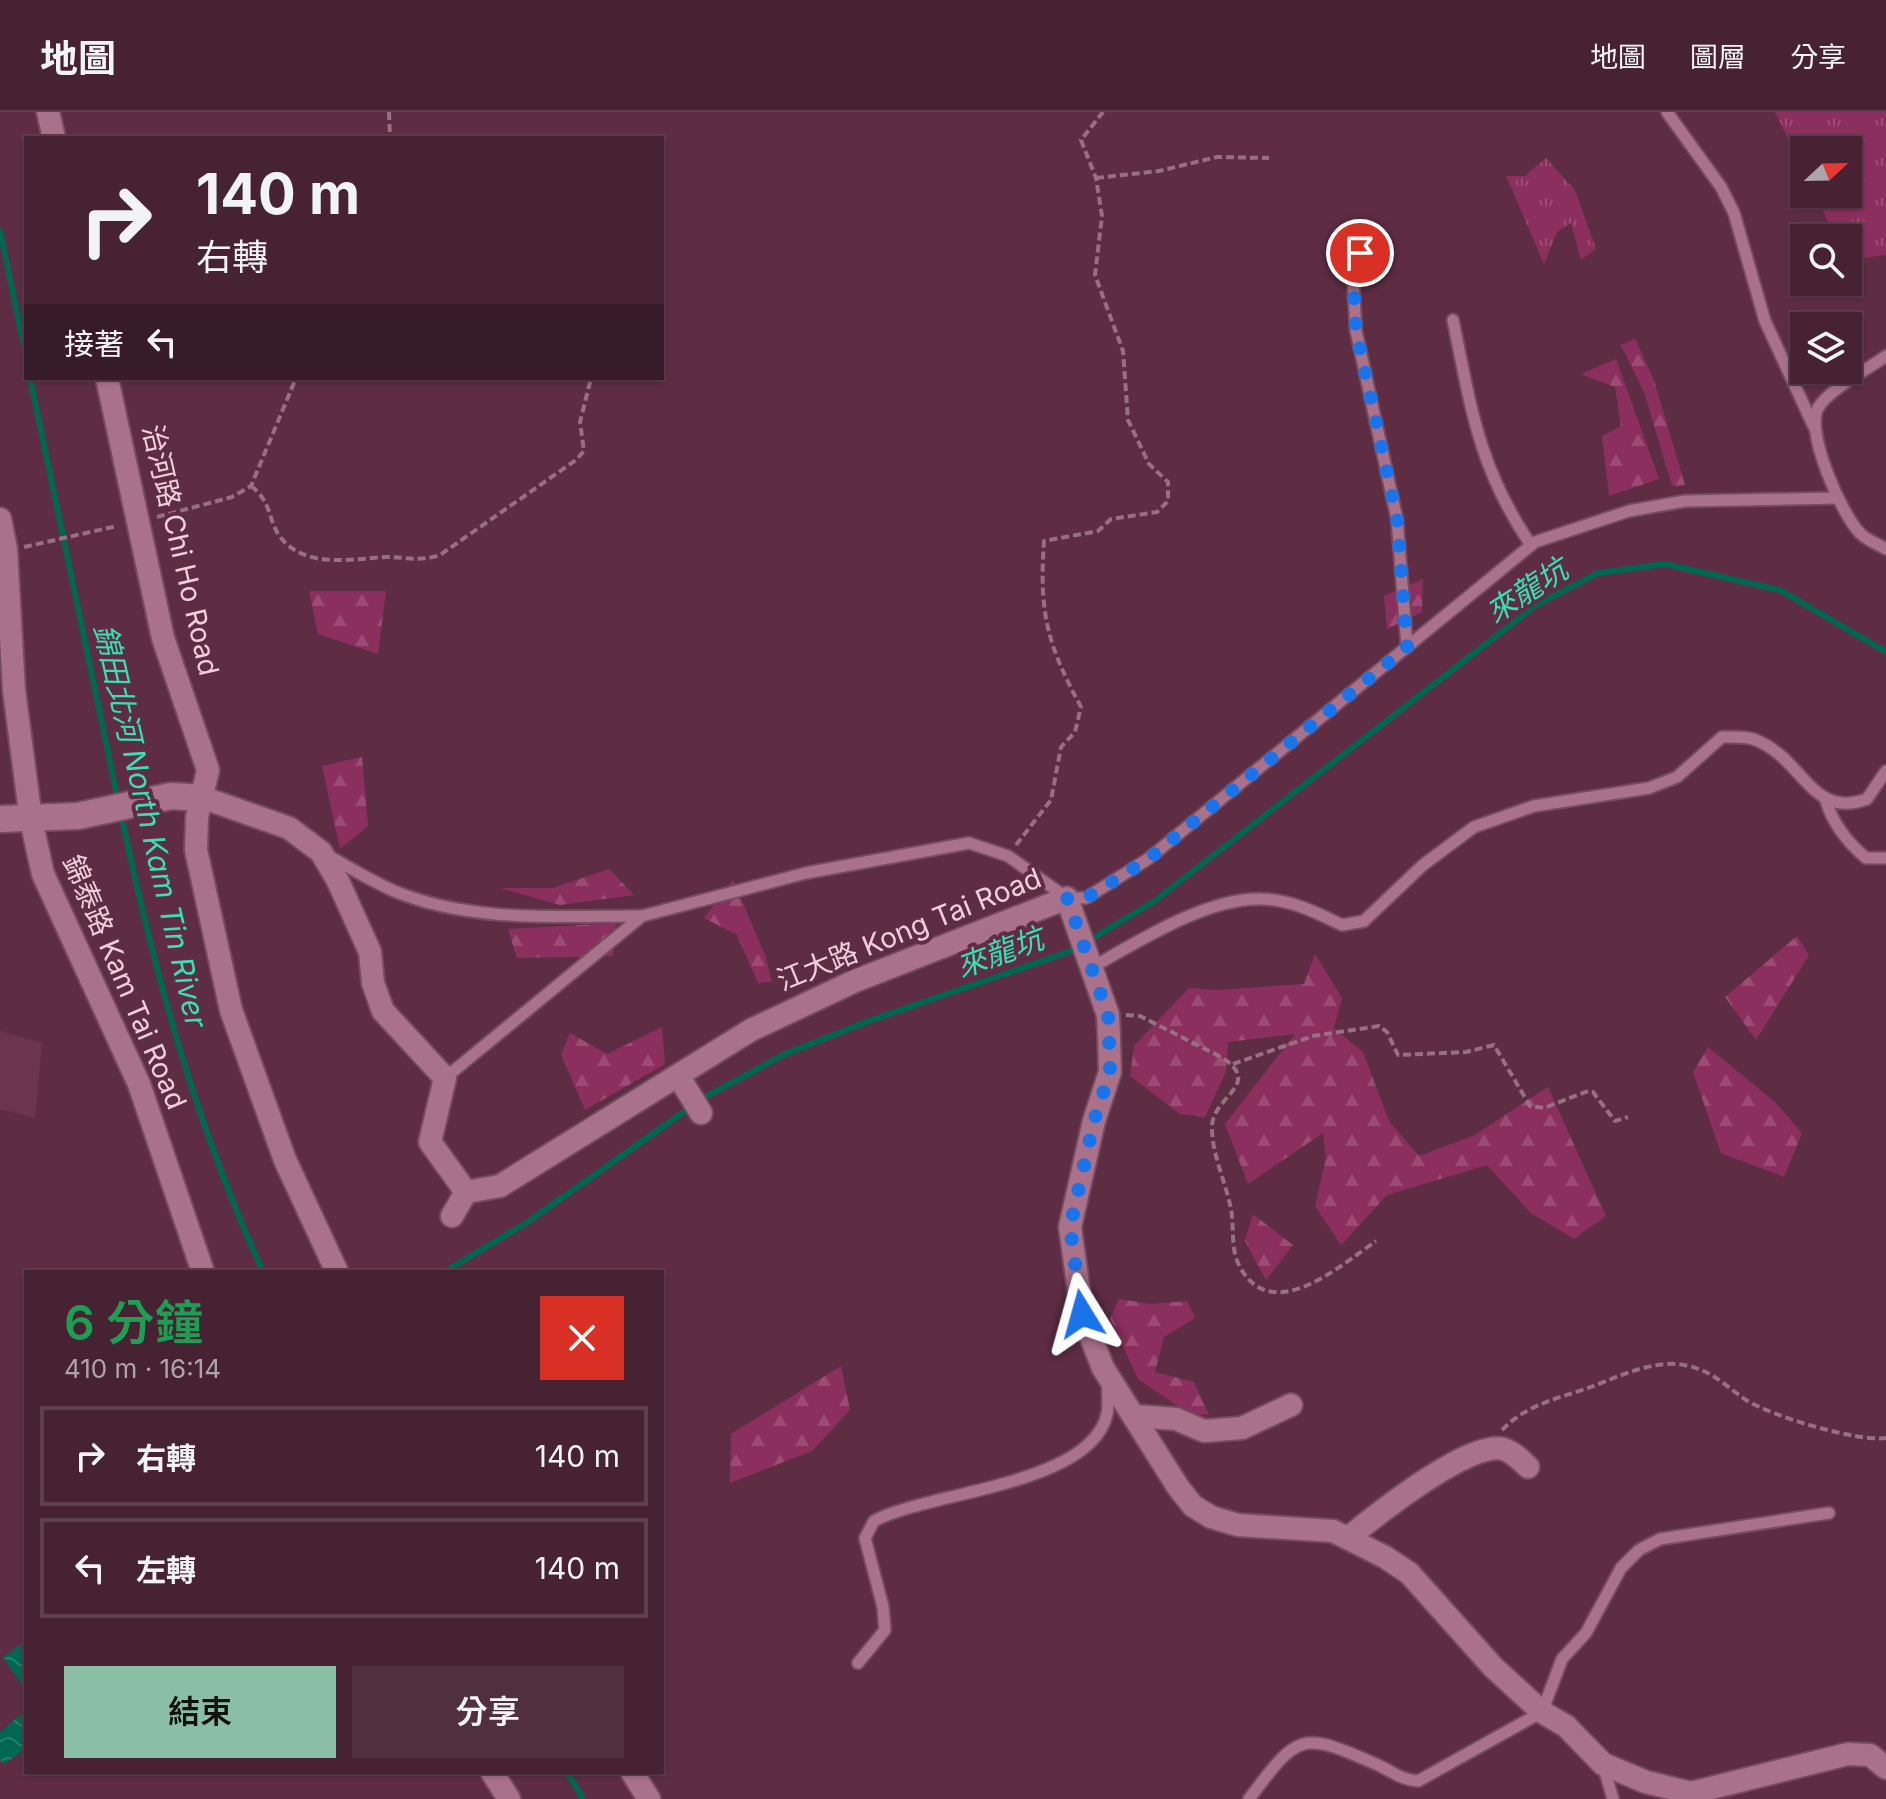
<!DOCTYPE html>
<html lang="zh-TW">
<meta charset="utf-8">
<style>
:root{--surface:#462233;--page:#502f3f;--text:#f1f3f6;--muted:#b0a4ac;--line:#5e3f4e;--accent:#8abfa5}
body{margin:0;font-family:Inter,"Noto Sans TC",sans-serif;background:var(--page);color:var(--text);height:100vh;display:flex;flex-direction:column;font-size:30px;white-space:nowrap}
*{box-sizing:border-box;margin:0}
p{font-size:26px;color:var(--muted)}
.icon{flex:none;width:44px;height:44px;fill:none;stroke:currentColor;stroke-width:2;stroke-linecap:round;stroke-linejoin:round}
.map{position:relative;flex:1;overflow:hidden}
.details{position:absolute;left:24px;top:1158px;width:640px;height:504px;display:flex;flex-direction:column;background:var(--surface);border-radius:0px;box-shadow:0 2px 6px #0004,0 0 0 2px var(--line)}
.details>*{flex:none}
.top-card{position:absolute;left:24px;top:24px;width:640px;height:244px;border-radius:0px;box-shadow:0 2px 6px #0004,0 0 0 2px var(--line);background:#462233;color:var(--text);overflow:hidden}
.needle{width:52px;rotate:68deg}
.fabs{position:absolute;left:1790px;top:24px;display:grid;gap:16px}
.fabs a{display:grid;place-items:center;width:72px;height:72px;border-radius:0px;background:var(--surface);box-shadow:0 2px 6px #0004,0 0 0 2px var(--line);font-size:40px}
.pin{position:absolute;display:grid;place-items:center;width:68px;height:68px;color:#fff;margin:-34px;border:4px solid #fff;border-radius:50%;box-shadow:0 2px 8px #0007}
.me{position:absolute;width:88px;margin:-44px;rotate:352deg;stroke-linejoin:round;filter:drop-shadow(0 0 6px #0008)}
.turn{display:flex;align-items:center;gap:28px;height:168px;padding:0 40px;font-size:36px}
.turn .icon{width:104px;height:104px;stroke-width:2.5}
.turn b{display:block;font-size:56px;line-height:68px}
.then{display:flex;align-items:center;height:76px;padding:0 40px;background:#0003;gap:16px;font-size:30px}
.round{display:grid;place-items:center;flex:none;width:84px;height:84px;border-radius:0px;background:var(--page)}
.summary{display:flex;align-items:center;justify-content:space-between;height:136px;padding:0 40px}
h1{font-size:48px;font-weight:600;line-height:60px;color:#1e9e55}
.primary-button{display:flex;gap:16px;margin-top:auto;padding:16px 40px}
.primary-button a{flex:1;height:92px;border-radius:0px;background:var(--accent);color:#111;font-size:32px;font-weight:600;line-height:92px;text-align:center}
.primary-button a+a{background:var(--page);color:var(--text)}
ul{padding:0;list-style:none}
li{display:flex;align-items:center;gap:24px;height:100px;margin:0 16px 12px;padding:0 24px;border:4px solid var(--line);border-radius:0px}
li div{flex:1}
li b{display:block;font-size:30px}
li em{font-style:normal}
header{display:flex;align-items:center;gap:48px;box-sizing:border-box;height:112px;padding:0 40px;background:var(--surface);border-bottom:2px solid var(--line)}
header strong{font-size:38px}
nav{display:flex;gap:44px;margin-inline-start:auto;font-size:28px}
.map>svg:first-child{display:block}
</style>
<header>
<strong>地圖</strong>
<nav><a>地圖</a><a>圖層</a><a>分享</a></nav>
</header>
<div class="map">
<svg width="1886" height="1687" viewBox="0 0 1886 1687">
<defs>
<pattern id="grass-tufts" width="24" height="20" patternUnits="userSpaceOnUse" patternTransform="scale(2)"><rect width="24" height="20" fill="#8b2f5e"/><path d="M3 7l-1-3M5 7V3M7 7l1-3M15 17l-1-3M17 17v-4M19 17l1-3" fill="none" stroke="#9c4c74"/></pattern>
<pattern id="forest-firs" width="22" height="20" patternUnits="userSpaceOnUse" patternTransform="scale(2)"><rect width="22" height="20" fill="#8b2f5e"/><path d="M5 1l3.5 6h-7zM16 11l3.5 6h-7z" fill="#9c4c74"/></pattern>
<pattern id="water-waves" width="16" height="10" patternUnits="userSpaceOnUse" patternTransform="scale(2)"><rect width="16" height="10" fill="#006852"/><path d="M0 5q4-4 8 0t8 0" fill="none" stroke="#267d6a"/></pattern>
</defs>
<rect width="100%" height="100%" fill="#5e2d44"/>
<polygon fill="#6c344f" points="0,919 42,931 35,1006 0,997"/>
<g fill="url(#grass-tufts)">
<polygon points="1775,0 1886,0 1886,143 1848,148 1848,126 1836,126 1815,82 1848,82 1848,38 1804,38 1804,59"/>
<polygon points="1546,46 1575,78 1596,137 1581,148 1571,111 1557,120 1544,152 1506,64 1525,64"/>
</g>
<g fill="url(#forest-firs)">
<polygon points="1635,227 1654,268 1685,373 1672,374 1644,280 1621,233"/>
<polygon points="1616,247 1659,367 1609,384 1602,324 1621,314 1615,275 1581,262"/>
<polygon points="1423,467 1422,500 1387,517 1384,484"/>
<polygon points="309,479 386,479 378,542 318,522"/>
<polygon points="362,645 368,714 340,737 322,654"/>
<polygon points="609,757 634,783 560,793 500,776 553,776"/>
<polygon points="733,768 765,843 772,870 758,871 737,823 704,806"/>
<polygon points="616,811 613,844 517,846 508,817"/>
<polygon points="1797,824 1809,843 1756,928 1725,885"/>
<polygon points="1315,842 1342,886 1334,916 1363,940 1389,1009 1419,1044 1473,1024 1548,975 1606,1104 1574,1127 1531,1101 1487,1053 1387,1083 1341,1133 1315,1094 1326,1046 1323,1021 1248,1072 1225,1012 1295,922 1228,930 1226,960 1205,1005 1180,1002 1130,964 1134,934 1189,876 1218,878 1304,872"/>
<polygon points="662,915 665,952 585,998 561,942 570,921 607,942"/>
<polygon points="1708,935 1775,990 1802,1021 1784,1065 1721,1041 1693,960"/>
<polygon points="1253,1102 1293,1133 1266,1168 1245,1129"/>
<polygon points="1119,1187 1151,1192 1187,1189 1195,1206 1164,1225 1155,1260 1194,1270 1209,1303 1188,1301 1138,1267 1110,1207"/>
<polygon points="841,1254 850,1298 812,1339 730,1371 731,1322"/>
</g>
<g fill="url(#water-waves)">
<polygon points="20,1533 26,1542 26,1579 3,1545"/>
<polygon points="26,1598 26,1637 4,1652 0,1648 0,1620"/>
</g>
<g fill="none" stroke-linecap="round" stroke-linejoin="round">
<g stroke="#006852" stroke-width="6">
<polyline points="0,119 26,244"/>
<polyline points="30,266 118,688"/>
<path d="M 121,702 C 154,860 196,1013 263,1160"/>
<polyline points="444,1160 526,1111 705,985 785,942 866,910 1071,839 1153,790 1536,493 1598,461 1665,452 1780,478 1886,540"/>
<polyline points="567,1660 583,1687"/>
</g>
<defs>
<g id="service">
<polyline points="1667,0 1721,75 1734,101 1765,209 1814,315"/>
<polyline points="1360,141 1353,167 1356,219 1397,407 1407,535"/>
<path d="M 1453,208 C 1471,296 1479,357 1531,433"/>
<path d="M 1886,244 C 1868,257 1828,278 1818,296 C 1805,319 1841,402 1860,421 C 1866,428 1878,432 1886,437"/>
<path d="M 1826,689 C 1833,712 1847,730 1866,746 L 1886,746"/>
<path d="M 329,744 C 350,756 371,769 394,779 C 471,811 560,804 642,804"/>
<path d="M 1091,856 C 1137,830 1208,785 1261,787 C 1290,787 1317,801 1342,813 L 1364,809 L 1423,753 L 1474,715 L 1534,694 L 1649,676 L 1677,665 L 1722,625 C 1732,625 1744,624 1753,627 C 1804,645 1810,708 1867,687 L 1886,659"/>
<polyline points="445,966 642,804 806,761 969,731 1008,744 1067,786 1086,786 1148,747 1535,430 1629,399 1685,389 1837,386"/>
<path d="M 858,1551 L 885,1518 L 883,1495 L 865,1426 L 874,1409 C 929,1379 1091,1374 1107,1302 C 1109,1293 1107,1281 1108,1272"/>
<polyline points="1603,1653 1613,1687"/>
<path d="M 1249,1687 C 1299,1620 1301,1619 1378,1653 C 1393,1660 1402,1668 1418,1669 L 1542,1600 L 1562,1547 L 1586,1521 L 1621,1456 L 1639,1438 L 1660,1427 L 1829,1401"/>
</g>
<g id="minor">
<polyline points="48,0 54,26"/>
<polyline points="107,266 163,526 208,658 197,705 196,738 231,898 285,1048 337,1160"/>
<polyline points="0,407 6,437 14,578 31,708 43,762 139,972 203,1160"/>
<polyline points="204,686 289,716 321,740 338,769 370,840 373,871 383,899 445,966 430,1030 466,1080 500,1074 751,918 855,869 1067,786 1108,903 1109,925 1110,960 1094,1009 1070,1115 1082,1202 1103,1256 1178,1375 1193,1394 1211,1405 1238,1413 1333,1419 1385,1445 1409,1461 1493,1555 1542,1600 1566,1614 1603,1652 1646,1670 1691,1681 1848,1642 1870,1643 1886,1656"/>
<polyline points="679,965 701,1001"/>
<polyline points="452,1104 466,1080"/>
<polyline points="1135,1304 1176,1307 1204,1319 1242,1316 1291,1293"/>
<path d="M 1348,1426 C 1375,1404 1470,1328 1503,1337 C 1513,1340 1521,1348 1528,1355"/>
<polyline points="492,1660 509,1687"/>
<polyline points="632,1660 649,1687"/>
</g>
<polyline id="tertiary" points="0,707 78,704 171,684 204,686"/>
</defs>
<use href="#service" stroke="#754b60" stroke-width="15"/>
<use href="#minor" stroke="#754b60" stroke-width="26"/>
<use href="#tertiary" stroke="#754b60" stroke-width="30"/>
<g stroke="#996f82" stroke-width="4" stroke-dasharray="8 4" stroke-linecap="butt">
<polyline points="389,0 390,26"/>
<polyline points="1096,66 1159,59 1217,45 1269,46"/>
<path d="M 251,374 C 273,391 267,408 281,426 C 306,457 353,447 386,445 C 406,445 420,450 440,443 L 576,348 L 584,339 L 580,310 L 591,266"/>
<polyline points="157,405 232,385 251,374 296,266"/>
<polyline points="24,435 117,414"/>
<path d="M 1016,733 L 1051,688 L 1061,635 L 1075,620 L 1081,595 C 1047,532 1039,501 1044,429 L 1098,419 L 1111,407 L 1157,400 L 1168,389 L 1168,370 L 1149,352 L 1128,308 L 1123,239 L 1095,163 L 1102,104 L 1096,66 L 1081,28 L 1103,0"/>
<path d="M 1126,903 L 1140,904 L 1221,945 C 1264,972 1213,984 1212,1014 C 1211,1040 1226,1071 1231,1097 C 1234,1114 1231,1136 1238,1151 C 1269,1217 1340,1154 1376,1129"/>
<polyline points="1233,952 1313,924 1379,914 1387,920 1398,943 1466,940 1494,933 1530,994 1544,996 1588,979 1593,980 1615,1009 1628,1005"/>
<path d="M 1502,1318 C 1526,1293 1556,1287 1588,1276 C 1615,1266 1648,1250 1677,1252 C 1710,1256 1720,1270 1746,1288 C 1771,1304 1857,1330 1886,1326"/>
</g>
<use href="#service" stroke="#aa728a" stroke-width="11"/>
<use href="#minor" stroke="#aa728a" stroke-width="22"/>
<use href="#tertiary" stroke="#aa728a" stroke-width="26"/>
</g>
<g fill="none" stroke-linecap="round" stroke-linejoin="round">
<polyline stroke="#1a73e8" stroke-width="14" stroke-dasharray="0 25.2" points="1082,1202 1070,1115 1094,1009 1110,960 1109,925 1108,903 1067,786 1086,786 1148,747 1407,535 1397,407 1356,219 1353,167 1360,141"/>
</g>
<g text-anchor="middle" stroke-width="8" stroke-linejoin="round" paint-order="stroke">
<g font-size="28" fill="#eecfdb" stroke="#5e2d44">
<text transform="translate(181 438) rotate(77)" y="10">治河路 Chi Ho Road</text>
<text transform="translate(909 817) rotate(-22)" y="10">江大路 Kong Tai Road</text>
<text transform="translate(125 870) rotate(67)" y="10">錦泰路 Kam Tai Road</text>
</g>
<g font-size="30" font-style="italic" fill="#39dfb6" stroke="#5e2d44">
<text transform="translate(1527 479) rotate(-33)" y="10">來龍坑</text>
<text transform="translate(150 714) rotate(77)" y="10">錦田北河 North Kam Tin River</text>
<text transform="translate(1000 841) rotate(-20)" y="10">來龍坑</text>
</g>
</g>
</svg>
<div class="fabs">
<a><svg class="needle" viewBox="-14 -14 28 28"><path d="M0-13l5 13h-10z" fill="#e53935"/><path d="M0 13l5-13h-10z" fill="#b0a4ac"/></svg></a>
<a><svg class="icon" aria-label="search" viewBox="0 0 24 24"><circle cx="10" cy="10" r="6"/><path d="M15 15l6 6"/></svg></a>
<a><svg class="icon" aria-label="layers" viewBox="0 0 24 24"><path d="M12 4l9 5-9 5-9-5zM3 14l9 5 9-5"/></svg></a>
</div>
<div class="pin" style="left:1360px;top:141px;background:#d93025"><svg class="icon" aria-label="arrive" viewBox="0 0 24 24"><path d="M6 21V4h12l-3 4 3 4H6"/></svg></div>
<svg class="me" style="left:1082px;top:1202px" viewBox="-20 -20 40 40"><path d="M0-17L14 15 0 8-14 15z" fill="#1a73e8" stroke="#fff" stroke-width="4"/></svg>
<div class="top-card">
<div class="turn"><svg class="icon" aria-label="right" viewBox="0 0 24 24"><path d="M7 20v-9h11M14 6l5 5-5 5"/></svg><div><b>140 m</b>右轉</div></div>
<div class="then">接著<svg class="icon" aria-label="left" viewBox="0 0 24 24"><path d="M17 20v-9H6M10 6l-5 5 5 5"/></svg></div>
</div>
<section class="details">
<div class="summary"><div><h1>6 分鐘</h1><p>410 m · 16:14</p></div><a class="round" style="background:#d93025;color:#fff"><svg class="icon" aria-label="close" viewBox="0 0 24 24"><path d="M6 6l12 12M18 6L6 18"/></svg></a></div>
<ul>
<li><svg class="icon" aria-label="right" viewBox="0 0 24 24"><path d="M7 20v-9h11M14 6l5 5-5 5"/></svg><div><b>右轉</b></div><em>140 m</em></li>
<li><svg class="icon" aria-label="left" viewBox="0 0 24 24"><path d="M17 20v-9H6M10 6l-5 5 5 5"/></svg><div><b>左轉</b></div><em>140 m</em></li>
</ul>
<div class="primary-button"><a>結束</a><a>分享</a></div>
</section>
</div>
